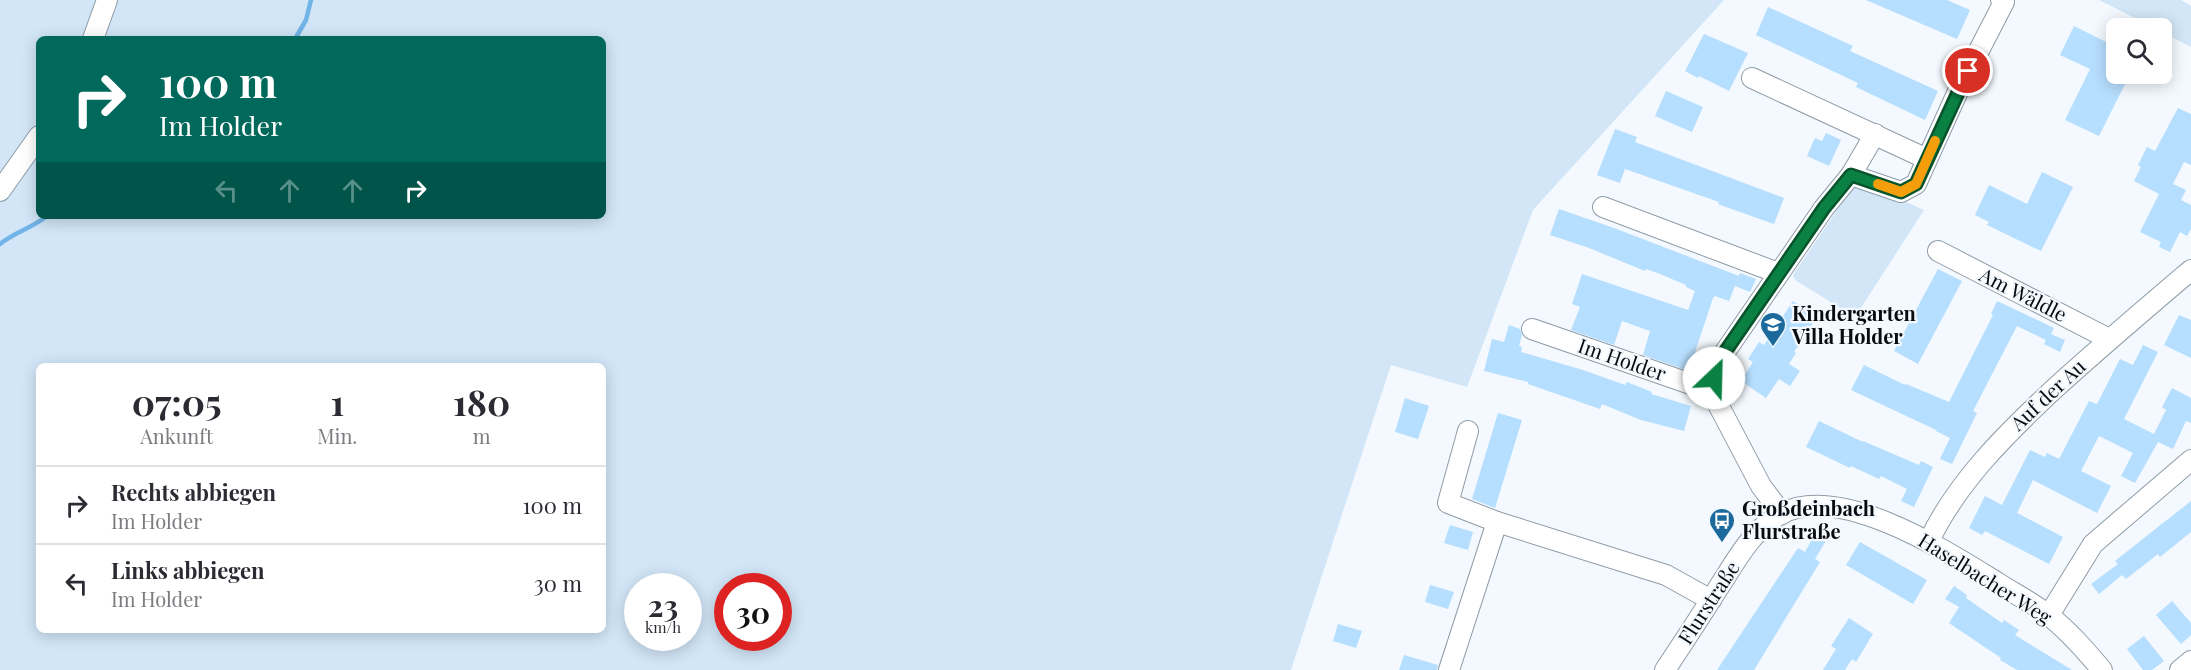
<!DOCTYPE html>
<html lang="de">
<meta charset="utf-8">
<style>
:root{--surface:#fff;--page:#f2f2f3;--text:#2b2b33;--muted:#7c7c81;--line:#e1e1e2}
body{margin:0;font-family:"Playfair Display",serif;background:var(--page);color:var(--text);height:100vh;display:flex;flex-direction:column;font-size:22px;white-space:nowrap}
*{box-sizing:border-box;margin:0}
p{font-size:20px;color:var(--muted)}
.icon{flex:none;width:33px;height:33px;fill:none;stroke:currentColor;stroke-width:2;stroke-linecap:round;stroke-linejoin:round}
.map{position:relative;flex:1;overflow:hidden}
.details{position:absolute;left:36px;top:363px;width:570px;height:270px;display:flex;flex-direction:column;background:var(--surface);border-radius:9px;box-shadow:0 3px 15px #0003}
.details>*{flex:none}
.banner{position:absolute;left:36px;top:36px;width:570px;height:183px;border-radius:9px;box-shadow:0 3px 15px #0003;background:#00695c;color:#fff;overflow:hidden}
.tools{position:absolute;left:2106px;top:18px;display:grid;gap:12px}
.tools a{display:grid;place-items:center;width:66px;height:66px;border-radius:9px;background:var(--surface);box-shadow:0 3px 15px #0003;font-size:30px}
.speed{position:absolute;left:624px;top:573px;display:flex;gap:12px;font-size:30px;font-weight:700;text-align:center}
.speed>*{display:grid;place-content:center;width:78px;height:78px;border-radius:50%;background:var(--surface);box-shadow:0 3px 15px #0003;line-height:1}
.speed small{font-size:15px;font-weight:400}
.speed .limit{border:9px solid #d22;background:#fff;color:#111}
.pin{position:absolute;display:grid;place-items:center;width:51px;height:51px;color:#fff;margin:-26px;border:3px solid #fff;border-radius:50%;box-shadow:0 2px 6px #0007}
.me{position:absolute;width:66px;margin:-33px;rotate:24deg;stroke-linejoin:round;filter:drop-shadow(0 0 4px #0008)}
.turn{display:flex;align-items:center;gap:21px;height:126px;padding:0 24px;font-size:27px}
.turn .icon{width:78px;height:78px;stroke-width:2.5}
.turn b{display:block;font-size:42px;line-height:51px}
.lanes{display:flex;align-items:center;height:57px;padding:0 24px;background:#0003;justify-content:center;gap:30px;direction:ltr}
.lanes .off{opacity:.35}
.eta{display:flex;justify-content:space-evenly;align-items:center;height:102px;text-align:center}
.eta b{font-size:36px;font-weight:700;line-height:42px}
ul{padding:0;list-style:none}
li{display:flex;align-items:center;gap:18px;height:78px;padding:0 24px;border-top:2px solid var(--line)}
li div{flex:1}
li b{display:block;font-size:22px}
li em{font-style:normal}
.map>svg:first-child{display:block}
</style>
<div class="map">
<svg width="2191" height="670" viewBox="0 0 2191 670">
<rect width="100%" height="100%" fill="#f3f9fe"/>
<g fill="#d2e6f7" fill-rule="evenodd">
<path d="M 0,0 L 1724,0 L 1533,210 L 1467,387 L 1391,365 L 1291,670 L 0,670 ZM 39,39 L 603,39 L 603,216 L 39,216 ZM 39,366 L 603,366 L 603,630 L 39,630 ZM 638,586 L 688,586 L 688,638 L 638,638 ZM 728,586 L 778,586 L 778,638 L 728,638 Z"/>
<polygon points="2099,0 2181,0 2191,6 2191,47 2162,32 2162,28 2155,28"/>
<polygon points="1855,184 1866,184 1924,210 1855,317 1795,280 1793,275"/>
</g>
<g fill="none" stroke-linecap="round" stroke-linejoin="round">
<g stroke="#71b4e7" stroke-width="4.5">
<polyline points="295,39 306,20 311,0"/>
<path d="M 0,244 C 15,232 32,228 47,216"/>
</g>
</g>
<g fill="#b6defe">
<polygon points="1866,0 1947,0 1970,10 1957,39"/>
<polygon points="1768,7 1853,46 1850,51 1938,91 1925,120 1856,87 1858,83 1756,35"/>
<polygon points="2074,26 2116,47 2116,74 2130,74 2099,136 2065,120 2090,69 2060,55"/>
<polygon points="1704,34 1748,53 1729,91 1699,76 1698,78 1685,71"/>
<polygon points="1666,91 1703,107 1692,132 1655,116"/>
<polygon points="2178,108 2191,114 2191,165 2184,162 2173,184 2186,190 2181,200 2191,205 2191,229 2187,236 2180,232 2170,252 2159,247 2161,242 2140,232 2159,194 2134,181 2141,167 2138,165 2147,147 2155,151"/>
<polygon points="1615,129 1637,137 1635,142 1784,198 1774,224 1726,207 1718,204 1719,202 1625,169 1620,183 1597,175"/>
<polygon points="1826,133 1841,140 1829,166 1807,156 1815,138 1822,141"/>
<polygon points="2042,172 2073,187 2041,251 1987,225 1989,222 1975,215 1989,185 2027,204"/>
<polygon points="1559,209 1614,228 1739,276 1729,301 1715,296 1713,298 1693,358 1696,360 1692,372 1643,355 1650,331 1622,321 1614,345 1571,330 1580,307 1572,304 1582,274 1688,310 1695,291 1686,287 1686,285 1660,274 1646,269 1645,271 1589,248 1550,235"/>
<polygon points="1938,269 1962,281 1918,364 1894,351"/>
<polygon points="1740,273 1756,279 1750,292 1735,286"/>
<polygon points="1793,301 1817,317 1794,352 1796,353 1789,364 1800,371 1790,386 1779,379 1766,398 1741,381 1753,362 1748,359 1759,342 1764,345"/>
<polygon points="1997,301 2054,328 2051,334 2065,340 2060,352 2044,344 2046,340 2017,326 1973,411 1977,413 1952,464 1940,459 1950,438 1936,431 1936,430 1851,390 1864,365 1905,385 1906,384 1949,402 1993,315 1991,314"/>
<polygon points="2179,315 2191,320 2191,358 2164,345"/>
<polygon points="1509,325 1520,329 1522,335 1519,346 1522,347 1521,352 1583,370 1625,385 1627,382 1652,392 1651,394 1691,406 1684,431 1641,420 1602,404 1600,409 1528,384 1528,382 1484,371 1492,339 1504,342"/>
<polygon points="2143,345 2158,352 2124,419 2154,434 2166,410 2162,407 2172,388 2191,398 2191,423 2186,421 2173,449 2158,442 2135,483 2121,476 2133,453 2099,436 2081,471 2111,486 2097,513 2033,480 2017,513 2063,537 2049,564 1985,531 1982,535 1969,528 1985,496 2002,505 2030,450 2045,457 2047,453 2059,459 2089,401 2097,404 2120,359 2133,365"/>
<polygon points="1405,398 1429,406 1418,439 1395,432"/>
<polygon points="1498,413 1522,420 1495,508 1472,499"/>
<polygon points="1819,421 1863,442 1863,441 1919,465 1921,461 1933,467 1914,507 1901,501 1907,489 1881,476 1879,479 1851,466 1850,468 1806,447"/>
<polygon points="2191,501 2191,532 2160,557 2158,554 2126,579 2122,575 2099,594 2091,584 2118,564 2115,561"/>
<polygon points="1450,525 1473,532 1468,550 1444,543"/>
<polygon points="1819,527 1830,534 1815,559 1820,562 1754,670 1717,670 1798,548 1805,552"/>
<polygon points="1860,542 1927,580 1913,604 1846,565"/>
<polygon points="1430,585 1454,592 1448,609 1425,602"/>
<polygon points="1954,586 1967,595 1966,598 2002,623 2004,620 2019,630 2015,635 2072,670 2017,670 2000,660 2001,658 1949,623 1959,607 1945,599"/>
<polygon points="2172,601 2191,623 2191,635 2181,644 2156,615"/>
<polygon points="1849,618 1873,634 1856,662 1852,659 1845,670 1823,670 1836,649 1831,646"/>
<polygon points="1338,624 1362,631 1356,648 1333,641"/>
<polygon points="2144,636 2164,661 2152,670 2143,670 2127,649"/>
<polygon points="1404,655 1438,665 1437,670 1399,670"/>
</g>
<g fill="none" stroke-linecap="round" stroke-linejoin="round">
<defs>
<g id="street">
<polyline points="93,39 107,0"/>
<polyline points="1752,78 1927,159"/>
<polyline points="1851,175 1901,192 1916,184 1959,89 2004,2 2001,0"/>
<polyline points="0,191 39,136"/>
<polyline points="1603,207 1778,273"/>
<polyline points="1938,251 2109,339"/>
<polyline points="1532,329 1711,391"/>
<polyline points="1782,514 1761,486 1711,391 1716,365 1824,208 1851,175 1875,134"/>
<polyline points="1497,522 1666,575 1711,600"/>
<path d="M 1929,541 C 1957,482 2006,434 2053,390 C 2098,349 2144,310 2191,270"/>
<polyline points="2049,615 2093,544 2191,460"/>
<polyline points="1449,670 1497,522 1448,503 1468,431"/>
<path d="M 1665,670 C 1683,643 1700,617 1717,590 C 1735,563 1751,530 1781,514 C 1840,482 1948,552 1998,583 C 2015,594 2033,603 2048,615 C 2068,630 2086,651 2102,670"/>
<polyline points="2180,670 2191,661"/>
</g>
</defs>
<use href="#street" stroke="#8e9ca7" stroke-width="22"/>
<use href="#street" stroke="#fff" stroke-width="20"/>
</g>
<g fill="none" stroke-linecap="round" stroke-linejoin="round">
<defs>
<polyline id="route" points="1714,378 1716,365 1824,208 1851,175 1901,192 1916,184 1968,71"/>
</defs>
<use href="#route" stroke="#07532c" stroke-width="15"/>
<use href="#route" stroke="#0b8043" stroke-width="10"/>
<polyline stroke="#f59e0b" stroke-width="10" points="1878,184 1901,192 1916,184 1935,141"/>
</g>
<defs>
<symbol id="school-pin" viewBox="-11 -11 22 30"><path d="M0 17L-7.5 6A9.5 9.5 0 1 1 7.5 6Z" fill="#1c6a9c" stroke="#f3f9fe"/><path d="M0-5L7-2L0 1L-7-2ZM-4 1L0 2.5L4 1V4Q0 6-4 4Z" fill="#fff"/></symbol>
<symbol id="bus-pin" viewBox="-11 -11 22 30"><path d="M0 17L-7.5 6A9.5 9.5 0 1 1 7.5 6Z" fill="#1c6a9c" stroke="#f3f9fe"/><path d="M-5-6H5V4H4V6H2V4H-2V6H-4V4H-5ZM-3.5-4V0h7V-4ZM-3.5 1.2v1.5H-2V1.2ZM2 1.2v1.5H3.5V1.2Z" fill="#fff"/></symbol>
</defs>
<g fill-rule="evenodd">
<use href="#school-pin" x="1758" y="310" width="30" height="40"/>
<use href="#bus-pin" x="1707" y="506" width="30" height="40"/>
</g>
<g text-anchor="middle" stroke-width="4.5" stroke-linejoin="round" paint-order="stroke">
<g font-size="20" fill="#080c10" stroke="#f3f9fe">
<text transform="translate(2023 295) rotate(27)" y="7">Am Wäldle</text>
<text transform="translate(1622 360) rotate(19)" y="7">Im Holder</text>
<text transform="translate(2048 395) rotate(-43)" y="7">Auf der Au</text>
<text transform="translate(1985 579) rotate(32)" y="7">Haselbacher Weg</text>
<text transform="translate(1709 603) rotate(-57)" y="7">Flurstraße</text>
</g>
<g font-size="20" font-weight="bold" fill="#080c10" stroke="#f3f9fe" text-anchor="start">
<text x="1792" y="321">Kindergarten<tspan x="1792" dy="23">Villa Holder</tspan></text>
<text x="1742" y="516">Großdeinbach<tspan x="1742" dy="23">Flurstraße</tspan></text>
</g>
</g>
</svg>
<div class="tools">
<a><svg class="icon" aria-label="search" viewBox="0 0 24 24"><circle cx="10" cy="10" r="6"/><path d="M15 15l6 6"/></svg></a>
</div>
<div class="speed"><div>23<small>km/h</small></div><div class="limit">30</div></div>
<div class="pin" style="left:1968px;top:71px;background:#d93025"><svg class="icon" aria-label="arrive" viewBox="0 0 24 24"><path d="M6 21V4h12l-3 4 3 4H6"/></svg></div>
<svg class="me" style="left:1714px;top:378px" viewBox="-20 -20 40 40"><circle r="19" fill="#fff"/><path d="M0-13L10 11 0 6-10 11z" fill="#0b8043"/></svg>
<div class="banner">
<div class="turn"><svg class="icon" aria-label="right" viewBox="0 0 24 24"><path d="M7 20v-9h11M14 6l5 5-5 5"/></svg><div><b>100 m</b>Im Holder</div></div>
<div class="lanes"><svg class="icon off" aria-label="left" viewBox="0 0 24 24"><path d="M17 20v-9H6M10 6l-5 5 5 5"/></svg><svg class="icon off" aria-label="ahead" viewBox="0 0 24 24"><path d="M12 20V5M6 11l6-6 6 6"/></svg><svg class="icon off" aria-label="ahead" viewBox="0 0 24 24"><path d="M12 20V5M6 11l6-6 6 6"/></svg><svg class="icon" aria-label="right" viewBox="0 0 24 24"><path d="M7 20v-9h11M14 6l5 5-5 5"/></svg></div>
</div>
<section class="details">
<div class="eta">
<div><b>07:05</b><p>Ankunft</p></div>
<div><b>1</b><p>Min.</p></div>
<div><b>180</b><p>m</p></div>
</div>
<ul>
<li><svg class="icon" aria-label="right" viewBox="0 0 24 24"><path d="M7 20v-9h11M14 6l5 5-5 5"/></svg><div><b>Rechts abbiegen</b><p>Im Holder</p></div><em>100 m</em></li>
<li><svg class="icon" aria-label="left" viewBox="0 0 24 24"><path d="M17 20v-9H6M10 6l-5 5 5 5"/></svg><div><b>Links abbiegen</b><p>Im Holder</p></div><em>30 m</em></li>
</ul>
</section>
</div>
